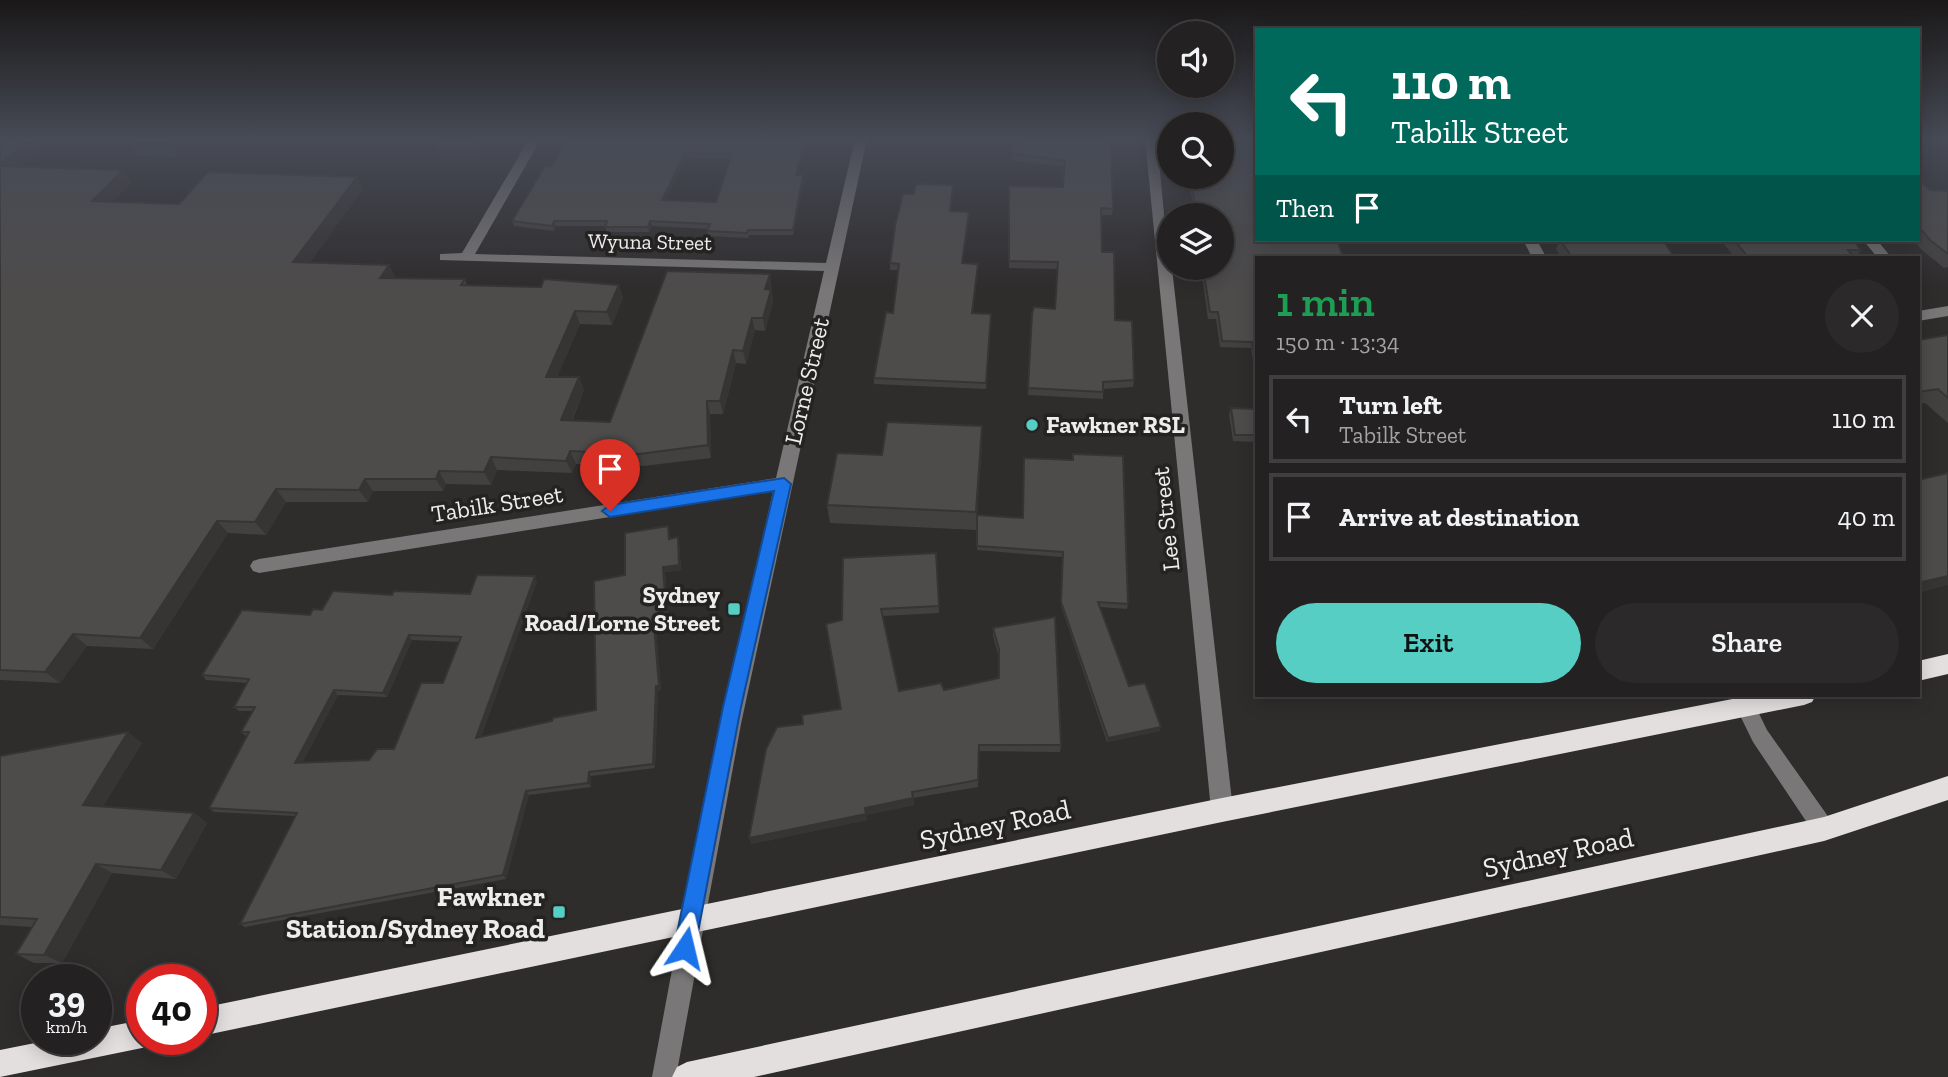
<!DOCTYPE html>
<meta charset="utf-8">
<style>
:root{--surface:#232121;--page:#2b292a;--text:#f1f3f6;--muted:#a3a3a5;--line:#403e3f;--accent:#56cec3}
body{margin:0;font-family:"Zilla Slab",serif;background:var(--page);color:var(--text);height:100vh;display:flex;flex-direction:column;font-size:26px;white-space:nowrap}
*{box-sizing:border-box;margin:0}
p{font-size:23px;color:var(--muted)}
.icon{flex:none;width:38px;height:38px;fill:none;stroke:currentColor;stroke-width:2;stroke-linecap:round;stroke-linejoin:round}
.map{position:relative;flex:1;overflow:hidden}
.sheet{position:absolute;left:1255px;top:256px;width:665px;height:441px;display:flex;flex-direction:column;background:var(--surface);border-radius:0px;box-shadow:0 4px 18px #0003,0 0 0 2px var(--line)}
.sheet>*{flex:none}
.hud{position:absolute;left:1255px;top:28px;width:665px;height:214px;border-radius:0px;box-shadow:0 4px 18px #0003,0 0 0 2px var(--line);background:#00695c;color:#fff;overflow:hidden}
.buttons{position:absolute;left:1157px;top:21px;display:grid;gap:14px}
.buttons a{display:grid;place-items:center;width:77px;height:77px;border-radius:50%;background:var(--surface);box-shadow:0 4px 18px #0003,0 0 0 2px var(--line);font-size:35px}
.speed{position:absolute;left:21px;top:964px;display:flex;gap:14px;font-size:35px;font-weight:700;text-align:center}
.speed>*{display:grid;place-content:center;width:91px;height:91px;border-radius:50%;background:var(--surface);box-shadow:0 4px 18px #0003,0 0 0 2px var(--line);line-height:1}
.speed small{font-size:18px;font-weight:400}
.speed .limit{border:10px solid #d22;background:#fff;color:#111}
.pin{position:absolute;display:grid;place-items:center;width:60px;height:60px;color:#fff;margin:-72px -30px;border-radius:50% 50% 50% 0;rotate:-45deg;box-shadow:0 0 7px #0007}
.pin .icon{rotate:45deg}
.me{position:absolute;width:77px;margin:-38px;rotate:10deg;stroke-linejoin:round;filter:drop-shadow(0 0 5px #0008)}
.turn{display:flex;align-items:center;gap:24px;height:147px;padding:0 21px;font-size:32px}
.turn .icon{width:91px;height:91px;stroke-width:2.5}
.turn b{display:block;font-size:49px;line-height:60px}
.then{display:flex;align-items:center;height:66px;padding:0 21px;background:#0003;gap:14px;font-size:26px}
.round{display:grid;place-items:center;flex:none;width:74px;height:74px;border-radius:37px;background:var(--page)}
.overview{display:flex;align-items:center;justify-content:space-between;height:119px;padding:0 21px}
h1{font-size:42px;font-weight:600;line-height:52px;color:#1e9e55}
.action{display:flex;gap:14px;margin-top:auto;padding:14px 21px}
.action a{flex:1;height:80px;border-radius:42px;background:var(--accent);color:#111;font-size:28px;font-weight:600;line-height:80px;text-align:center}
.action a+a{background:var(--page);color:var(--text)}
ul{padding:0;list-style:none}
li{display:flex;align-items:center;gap:21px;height:88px;margin:0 14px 10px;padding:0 7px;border:4px solid var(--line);border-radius:0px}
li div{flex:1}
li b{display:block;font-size:26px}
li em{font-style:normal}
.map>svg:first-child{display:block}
</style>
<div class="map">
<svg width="1948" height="1077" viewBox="0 0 1948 1077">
<rect width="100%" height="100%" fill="#2f2c2c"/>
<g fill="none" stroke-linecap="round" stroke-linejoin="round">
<g fill="#797777" fill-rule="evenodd">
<polygon points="529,139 541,139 475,254 826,263 855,139 867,139 741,724 676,1077 652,1077 696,841 773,491 259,573 253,571 250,566 253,561 259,559 776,478 824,271 440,260 440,254 462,253"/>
<polygon points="1145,139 1157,139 1169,268 1172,268 1233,810 1229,817 1222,820 1215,817 1211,810"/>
<polygon points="1523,240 1537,240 1546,257 1532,257"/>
<polygon points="1863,240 1877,240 1891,257 1877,257"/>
<polygon points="1948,306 1948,316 1918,321 1918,311"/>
<polygon points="1730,695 1750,695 1767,730 1832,822 1835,829 1832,836 1824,839 1816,836 1753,742"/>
</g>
<g fill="#e3dfdf" fill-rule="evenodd">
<polygon points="1948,654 1948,674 1918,681 1918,661"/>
<polygon points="1753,695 1816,695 1812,702 1804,705 1222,822 201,1036 201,1008 1222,798"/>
<polygon points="1948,776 1948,800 1824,841 754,1077 672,1077 677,1067 687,1062 1824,817"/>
<polygon points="142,1020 142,1040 154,1040 152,1044 142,1048 0,1077 0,1050 50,1040 96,1040 96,1029"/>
</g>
</g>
<g fill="#434040" fill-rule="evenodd">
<polygon points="0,139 53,139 21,167 131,183 113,202 179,204 363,189 310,262 395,278 465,279 467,285 541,287 619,285 623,298 612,325 580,324 557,377 579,377 584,390 572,421 610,422 770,274 773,302 765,331 755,330 746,364 736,363 723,414 710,414 711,458 643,466 576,464 572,473 497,470 491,485 446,484 443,491 373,491 368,502 286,502 266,535 228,533 153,649 87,646 60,683 0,680"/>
<polygon points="134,139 193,139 177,157 138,156 130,143"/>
<polygon points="393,139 483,139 483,157 442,163 437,150 437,144 396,145"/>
<path d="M 807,139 L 798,175 L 804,180 L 793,235 L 749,235 L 748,238 L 708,236 L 707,231 L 708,229 L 652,226 L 649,232 L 607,232 L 605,226 L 556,226 L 554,231 L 514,226 L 512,221 L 552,166 ZM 686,158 L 731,159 L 716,202 L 665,200 Z"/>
<polygon points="1013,139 1111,139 1113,209 1112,215 1101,215 1102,252 1115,320 1134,380 1133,387 1103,389 1103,399 1028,395 1032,314 1055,309 1058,269 1009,268 1009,186 1063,187 1065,167 1011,160"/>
<polygon points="1189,177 1222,177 1256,257 1256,379 1251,348 1220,347 1216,319 1208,319 1201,268 1222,268 1222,215 1194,215"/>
<polygon points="1918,178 1930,190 1948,191 1948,267 1944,268 1922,250 1913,240 1918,240"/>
<polygon points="953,185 951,211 969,212 962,264 978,264 973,313 991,314 986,389 874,384 874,378 893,313 899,270 890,270 890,263 914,194"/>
<polygon points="1560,240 1674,257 1561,257 1556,249"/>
<polygon points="1721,240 1856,240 1854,242 1861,250 1856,257 1734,257"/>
<polygon points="1948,335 1948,423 1925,403 1918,404 1918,340"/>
<polygon points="1231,408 1256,409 1256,442 1233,441 1229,414"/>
<polygon points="982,426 982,444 977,515 1023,518 1072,460 1073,454 1128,604 1127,609 1100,607 1129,686 1160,731 1107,742 1061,606 1062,557 977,550 977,516 976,530 830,523 827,505 882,455"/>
<path d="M 668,526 L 670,538 L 679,542 L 681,570 L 665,572 L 669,628 L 656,630 L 661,690 L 658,691 L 655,768 L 591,776 L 591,787 L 529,795 L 506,879 L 245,927 L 240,924 L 295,816 L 214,812 L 209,808 L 247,736 L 246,736 L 241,732 L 253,711 L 239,711 L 234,707 L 247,683 L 206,680 L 202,675 L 310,615 L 322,610 L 392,595 L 470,594 L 537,581 L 481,737 L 596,710 L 625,575 ZM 412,640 L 459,642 L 443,683 L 394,749 L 369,760 L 302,763 L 338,695 L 387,697 Z"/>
<polygon points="936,553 939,613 883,616 899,691 944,690 999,678 999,657 993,636 993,628 1061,745 1060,752 979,751 978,787 913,798 914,805 866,815 867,820 751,844 803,724 841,709 842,620"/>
<polygon points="142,743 103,806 194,813 207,823 176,879 112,873 62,963 34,963 16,954 32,927 0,925 0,756"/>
</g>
<g fill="#373434">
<polygon points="30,139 53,139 8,179 0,169 0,164"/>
<polygon points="174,139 193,139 177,157 169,144"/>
<polygon points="478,139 483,139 483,157 442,163 437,150"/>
<polygon points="805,139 807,139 797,180 796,175"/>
<polygon points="685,153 686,158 663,205 662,200"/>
<polygon points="123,170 131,183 102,214 92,201"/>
<polygon points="803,175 804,180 793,235 793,230"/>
<polygon points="357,177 363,189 301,275 293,262"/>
<polygon points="969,212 969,218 962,270 962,263"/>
<polygon points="554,221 556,226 554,231 552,226"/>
<polygon points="650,221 652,226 649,232 648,227"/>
<polygon points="389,265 396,278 380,278"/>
<polygon points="770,274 773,302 765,331 763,318 765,289"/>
<polygon points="619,285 623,298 612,325 607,312"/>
<polygon points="575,311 580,324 552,389 546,377"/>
<polygon points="752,318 755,330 746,364 743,351"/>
<polygon points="733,350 736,363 723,414 720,401"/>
<polygon points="579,377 584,390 566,433 561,420"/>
<polygon points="707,401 710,414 711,458 708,445"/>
<polygon points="982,426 982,444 976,530 976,512"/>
<polygon points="570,451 576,464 572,473 566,461"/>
<polygon points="491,457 497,470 491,485 484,472"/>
<polygon points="439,471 446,484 443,491 436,479"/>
<polygon points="365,479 373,491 368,502 359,490"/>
<polygon points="276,489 286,502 266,535 255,522"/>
<polygon points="217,521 228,533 153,649 140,638"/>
<polygon points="678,537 679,542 681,570 665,572 669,628 656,630 661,690 658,691 655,768 653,764 654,625 663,567"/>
<polygon points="535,576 537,581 479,742 476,738"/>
<polygon points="1948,576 1948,585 1918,593 1918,583"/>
<polygon points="73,634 87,646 60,683 45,672"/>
<polygon points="409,635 412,640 387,697 383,693"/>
<polygon points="334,690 338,695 300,767 295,763"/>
<polygon points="1161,727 1160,731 1107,742 1108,738"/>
<polygon points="128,732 142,743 98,815 83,805"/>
<polygon points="589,772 591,776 591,787 588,783"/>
<polygon points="526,791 529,795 506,879 503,875"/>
<polygon points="913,798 914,805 866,815 867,820 751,844 749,838 865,808"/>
<polygon points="194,813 207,823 176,879 161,870"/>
<polygon points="96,864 112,873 62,963 44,955"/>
</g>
<g fill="#4e4b4b" stroke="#373434" stroke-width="2" fill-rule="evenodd">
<polygon points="0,139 30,139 0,164"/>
<polygon points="134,139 174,139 169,144 130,143"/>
<polygon points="438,139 478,139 478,144 437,150"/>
<path d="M 567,139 L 805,139 L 796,175 L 803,175 L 793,230 L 748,230 L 747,233 L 707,231 L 710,224 L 650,221 L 648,227 L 605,227 L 607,221 L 554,221 L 552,226 L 512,221 L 545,166 L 552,166 ZM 685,153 L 732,154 L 716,202 L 662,200 Z"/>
<polygon points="1013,139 1111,139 1113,209 1101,208 1102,252 1114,252 1115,320 1132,321 1134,380 1103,382 1103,392 1028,388 1032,314 1034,307 1055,309 1058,262 1009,261 1009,186 1063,187 1065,161 1011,153"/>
<polygon points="1222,139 1256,139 1256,240 1305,240 1305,243 1338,242 1343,257 1256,257 1256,363 1252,342 1222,341 1218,312 1210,312 1203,268 1222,268 1222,215 1196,215 1191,177 1222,177"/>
<polygon points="0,166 123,170 92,201 179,204 208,172 357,177 293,262 389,265 380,278 465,279 461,285 541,287 544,279 619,285 607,312 575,311 546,377 579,377 561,420 610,422 667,271 770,274 765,289 771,290 763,318 752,318 743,351 733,350 720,401 707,401 708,445 639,454 570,451 566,461 491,457 484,472 439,471 436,479 365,479 359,490 276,489 255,522 217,521 140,638 73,634 45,672 0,670"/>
<polygon points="1918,178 1930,190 1948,191 1948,254 1930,240 1918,226"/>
<polygon points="916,184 953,185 950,211 969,212 962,263 978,264 972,313 991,314 986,383 874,378 886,312 893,313 899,264 890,263 895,226 903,194 914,194"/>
<polygon points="1560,240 1663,240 1674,257 1572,257"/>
<polygon points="1734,240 1853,240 1861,250 1848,250 1854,257 1748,257"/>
<polygon points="1948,335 1948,398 1938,389 1918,392 1918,340"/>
<polygon points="1231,408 1256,409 1256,435 1235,435"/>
<polygon points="887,422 982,426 976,512 827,505 837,453 882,455"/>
<polygon points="1073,454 1123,456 1128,604 1098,602 1129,686 1145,683 1161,727 1108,738 1061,602 1063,552 977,546 977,515 1023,518 1024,458 1073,460"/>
<polygon points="1948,473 1948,576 1918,583 1918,480"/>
<path d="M 668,526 L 669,539 L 678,537 L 679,565 L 663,567 L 667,623 L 654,625 L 659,686 L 656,686 L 653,764 L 589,772 L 588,783 L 526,791 L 503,875 L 240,924 L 297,813 L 209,808 L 249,732 L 241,732 L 255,707 L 234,707 L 249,679 L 202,675 L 242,610 L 310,615 L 313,609 L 322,610 L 333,591 L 392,595 L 394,591 L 470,594 L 477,575 L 535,576 L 476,738 L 552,721 L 553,718 L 596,710 L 594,581 L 625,575 L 625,533 ZM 409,635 L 461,637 L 443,683 L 421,683 L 394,749 L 377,749 L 369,760 L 295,763 L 334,690 L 383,693 Z"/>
<polygon points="936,553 939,606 881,609 899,691 941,683 944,690 999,678 999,649 993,628 1055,617 1061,745 979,745 978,780 912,792 913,798 865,808 866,814 749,838 766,749 777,727 803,724 802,715 841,709 826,624 842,620 843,558"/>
<polygon points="128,732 83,805 194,813 161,870 96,864 44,955 16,954 37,919 0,917 0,756"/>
</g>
<linearGradient id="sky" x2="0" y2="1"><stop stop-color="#1a1818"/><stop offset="0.48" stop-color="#474b56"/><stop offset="1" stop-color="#474b56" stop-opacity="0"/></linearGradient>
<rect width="1948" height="290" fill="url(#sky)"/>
<polygon fill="#1a73e8" stroke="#114b97" stroke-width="2" points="784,478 791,484 741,707 695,948 692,956 685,959 677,956 674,948 723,707 774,491 610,517 602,511 610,505"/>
<g fill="#56cec3" stroke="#252222" stroke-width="2.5">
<circle cx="1032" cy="425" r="7"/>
<rect x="727" y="602" width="14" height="14" rx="3.5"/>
<rect x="552" y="905" width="14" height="14" rx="3.5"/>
</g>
<g text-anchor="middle" stroke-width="7" stroke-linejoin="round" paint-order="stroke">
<g font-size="21" fill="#eeecec" stroke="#252222">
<text transform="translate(650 242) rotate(1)" y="7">Wyuna Street</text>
</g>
<g font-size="24" fill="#eeecec" stroke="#252222">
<text transform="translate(807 381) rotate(-77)" y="8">Lorne Street</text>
<text transform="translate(497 504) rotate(-9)" y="8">Tabilk Street</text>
<text transform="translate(1166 519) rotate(-96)" y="8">Lee Street</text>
</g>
<g font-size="24" font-weight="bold" fill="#eeecec" stroke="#252222" text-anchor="start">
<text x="1046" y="433">Fawkner RSL</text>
<text x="720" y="603" text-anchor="end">Sydney<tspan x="720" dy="28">Road/Lorne Street</tspan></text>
</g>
<g font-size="28" fill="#eeecec" stroke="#252222">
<text transform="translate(995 824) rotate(-12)" y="10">Sydney Road</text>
<text transform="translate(1558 852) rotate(-12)" y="10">Sydney Road</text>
</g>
<g font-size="28" font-weight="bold" fill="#eeecec" stroke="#252222" text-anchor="end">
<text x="545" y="906">Fawkner<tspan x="545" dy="32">Station/Sydney Road</tspan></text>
</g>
</g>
</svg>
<div class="buttons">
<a><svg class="icon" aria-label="sound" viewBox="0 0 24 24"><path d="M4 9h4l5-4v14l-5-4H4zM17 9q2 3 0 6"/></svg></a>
<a><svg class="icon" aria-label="search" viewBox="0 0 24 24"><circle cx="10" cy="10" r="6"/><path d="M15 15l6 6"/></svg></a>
<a><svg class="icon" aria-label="layers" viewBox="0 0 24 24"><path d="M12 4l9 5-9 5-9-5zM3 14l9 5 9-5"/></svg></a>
</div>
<div class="speed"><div>39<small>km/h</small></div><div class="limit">40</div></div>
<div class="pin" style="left:610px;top:511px;background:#d93025"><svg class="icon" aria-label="arrive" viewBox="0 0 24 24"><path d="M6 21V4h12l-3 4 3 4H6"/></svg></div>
<svg class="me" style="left:685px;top:948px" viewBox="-20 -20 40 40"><path d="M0-17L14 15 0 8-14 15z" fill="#1a73e8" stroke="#fff" stroke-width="4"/></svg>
<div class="hud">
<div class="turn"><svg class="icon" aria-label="left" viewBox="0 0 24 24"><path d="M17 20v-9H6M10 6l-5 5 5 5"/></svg><div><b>110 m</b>Tabilk Street</div></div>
<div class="then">Then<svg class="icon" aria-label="arrive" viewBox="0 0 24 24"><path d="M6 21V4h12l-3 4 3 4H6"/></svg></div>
</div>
<section class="sheet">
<div class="overview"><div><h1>1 min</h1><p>150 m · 13:34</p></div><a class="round"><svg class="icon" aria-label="close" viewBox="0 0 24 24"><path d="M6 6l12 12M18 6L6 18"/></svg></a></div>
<ul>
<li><svg class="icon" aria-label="left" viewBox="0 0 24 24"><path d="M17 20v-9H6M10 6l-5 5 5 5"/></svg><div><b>Turn left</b><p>Tabilk Street</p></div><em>110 m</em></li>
<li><svg class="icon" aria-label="arrive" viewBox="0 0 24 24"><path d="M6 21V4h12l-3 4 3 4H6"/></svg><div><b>Arrive at destination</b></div><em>40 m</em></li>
</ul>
<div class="action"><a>Exit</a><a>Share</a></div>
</section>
</div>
